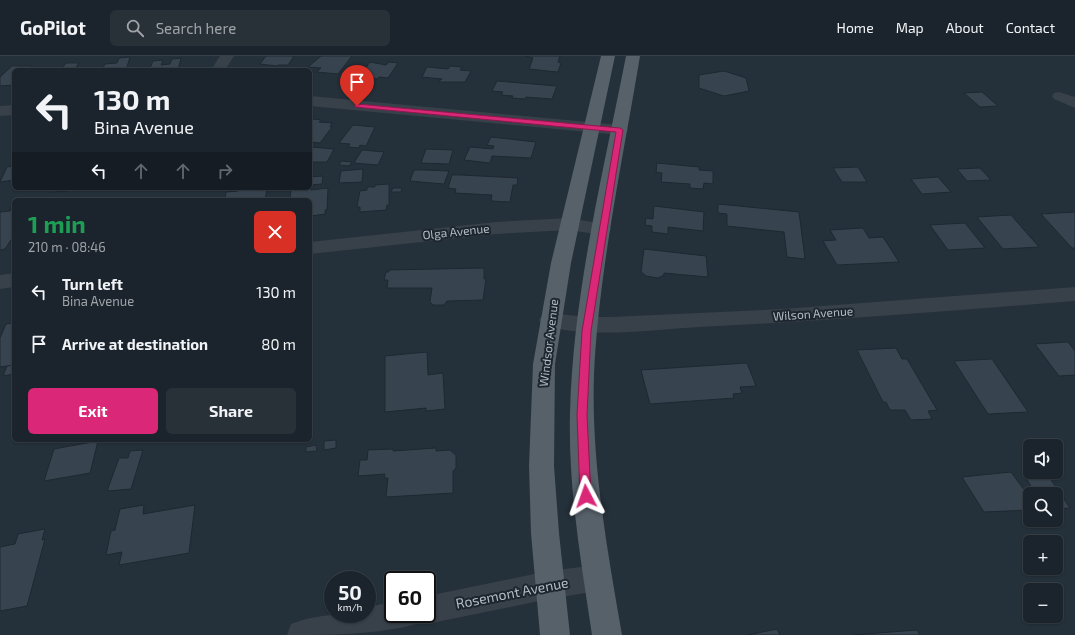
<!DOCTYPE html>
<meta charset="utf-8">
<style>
:root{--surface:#1b242c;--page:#283038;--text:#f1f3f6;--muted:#a0a4a9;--line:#394148;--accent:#db2777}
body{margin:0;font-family:"Exo 2",sans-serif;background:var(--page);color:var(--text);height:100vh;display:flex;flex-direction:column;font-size:15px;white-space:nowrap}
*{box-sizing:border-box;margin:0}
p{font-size:13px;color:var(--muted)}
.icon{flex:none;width:22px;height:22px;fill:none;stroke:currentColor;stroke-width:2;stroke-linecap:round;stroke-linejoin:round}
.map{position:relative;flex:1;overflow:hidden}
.side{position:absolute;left:12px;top:142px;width:300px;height:244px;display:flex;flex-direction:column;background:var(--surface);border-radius:6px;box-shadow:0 1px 3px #0004,0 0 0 1px var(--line)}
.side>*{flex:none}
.guide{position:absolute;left:12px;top:12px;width:300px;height:122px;border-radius:6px;box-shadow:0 1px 3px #0004,0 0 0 1px var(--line);background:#1b242c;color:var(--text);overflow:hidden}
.tools{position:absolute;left:1023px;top:383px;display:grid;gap:8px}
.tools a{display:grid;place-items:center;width:40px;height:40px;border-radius:6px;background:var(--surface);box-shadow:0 1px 3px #0004,0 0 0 1px var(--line);font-size:20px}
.speed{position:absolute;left:324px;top:515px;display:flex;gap:8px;font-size:20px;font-weight:700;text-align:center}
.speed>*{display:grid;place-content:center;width:52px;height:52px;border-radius:50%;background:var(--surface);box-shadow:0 1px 3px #0004,0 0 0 1px var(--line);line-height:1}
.speed small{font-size:10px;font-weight:400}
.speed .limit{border:2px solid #111;border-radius:6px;background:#fff;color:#111}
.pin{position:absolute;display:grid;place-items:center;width:34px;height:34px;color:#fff;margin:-41px -17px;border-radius:50% 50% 50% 0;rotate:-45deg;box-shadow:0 0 4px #0007}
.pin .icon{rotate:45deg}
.me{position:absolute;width:44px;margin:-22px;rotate:356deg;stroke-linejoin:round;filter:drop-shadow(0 0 3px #0008)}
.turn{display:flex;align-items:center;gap:14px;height:84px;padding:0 16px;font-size:18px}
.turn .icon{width:52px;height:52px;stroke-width:2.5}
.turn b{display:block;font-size:28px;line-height:34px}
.lanes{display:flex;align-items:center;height:38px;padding:0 16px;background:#0003;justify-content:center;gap:20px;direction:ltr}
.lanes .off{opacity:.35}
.round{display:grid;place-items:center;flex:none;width:42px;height:42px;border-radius:6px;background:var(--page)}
.head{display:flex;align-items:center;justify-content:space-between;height:68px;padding:0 16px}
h1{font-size:24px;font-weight:700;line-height:30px;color:#1e9e55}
.action{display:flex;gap:8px;margin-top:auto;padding:8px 16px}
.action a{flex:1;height:46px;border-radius:6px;background:var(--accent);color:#fff;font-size:16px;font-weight:700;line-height:46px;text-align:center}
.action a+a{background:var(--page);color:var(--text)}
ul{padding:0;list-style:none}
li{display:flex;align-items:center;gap:12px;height:52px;padding:0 16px}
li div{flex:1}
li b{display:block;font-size:15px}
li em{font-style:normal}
header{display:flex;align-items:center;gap:24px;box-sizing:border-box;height:56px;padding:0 20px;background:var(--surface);border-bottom:1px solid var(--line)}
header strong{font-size:19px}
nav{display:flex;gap:22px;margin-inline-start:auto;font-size:14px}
.search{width:280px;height:36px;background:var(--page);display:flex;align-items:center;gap:10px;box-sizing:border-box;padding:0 14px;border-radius:6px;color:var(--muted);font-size:15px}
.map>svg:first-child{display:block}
</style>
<header>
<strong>GoPilot</strong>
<div class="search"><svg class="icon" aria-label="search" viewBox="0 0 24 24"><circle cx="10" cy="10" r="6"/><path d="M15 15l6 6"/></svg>Search here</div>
<nav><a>Home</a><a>Map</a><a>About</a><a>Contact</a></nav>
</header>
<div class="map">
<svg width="1075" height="579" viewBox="0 0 1075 579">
<rect width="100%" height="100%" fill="#24303a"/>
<g fill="#374450" stroke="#1f2831">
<polygon points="266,0 294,0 288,9 278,9 277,10 260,8"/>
<polygon points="321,0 352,0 338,18 317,16 321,12 308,11"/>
<polygon points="526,0 560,0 558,6 561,7 558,16 529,13 533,2"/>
<polygon points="130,1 126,14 102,14 105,8 117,7 119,2"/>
<polygon points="181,2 178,14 149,14 153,5 163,4 161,9 170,8 172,3"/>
<polygon points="370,6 386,9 389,6 398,7 388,22 379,21 377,23 360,20"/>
<polygon points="66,7 79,7 74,14 90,13 89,14 61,14"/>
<polygon points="12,10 32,10 28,14 14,14 14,29 0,30 0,21"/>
<polygon points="450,10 462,11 460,14 471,15 465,26 438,26 442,23 422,21 427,11 448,13"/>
<polygon points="724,15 746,22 749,35 724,40 699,32 699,19"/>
<polygon points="497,25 557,30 552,43 526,41 525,43 512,42 513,40 501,39 503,36 492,35"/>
<polygon points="982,36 998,50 980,51 964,37"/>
<polygon points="314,63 321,64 319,66 332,67 330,71 332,71 320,87 310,86 310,66"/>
<polygon points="353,69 375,71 366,90 360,89 359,92 348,91 350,88 339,87"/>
<polygon points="491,81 536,86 531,102 492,100 490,107 464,104 470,91 493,93 494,90 487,89"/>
<polygon points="310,91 334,93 327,106 310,106"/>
<polygon points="426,93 453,94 449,108 421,107"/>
<polygon points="362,94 384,96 378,109 354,107"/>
<polygon points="341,105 352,106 349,110 339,109"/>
<polygon points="657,107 699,111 699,114 713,115 713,128 704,127 703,133 690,132 690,128 661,126 662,117 656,116"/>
<polygon points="14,110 14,124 0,126 7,111"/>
<polygon points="858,111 867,126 842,126 833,112"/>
<polygon points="980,112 991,124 967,125 957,113"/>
<polygon points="363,113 362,126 339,127 341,115"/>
<polygon points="414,114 424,114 449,115 444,128 410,125"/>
<polygon points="452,119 461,119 518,122 517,129 513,129 510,146 491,145 492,139 455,137 456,133 448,132"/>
<polygon points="323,120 322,128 310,129 310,131 310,121"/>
<polygon points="938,121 951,136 922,138 911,123"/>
<polygon points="389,128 389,149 387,149 386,154 360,156 360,151 357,151 360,135 367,134 367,131 375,131 375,129"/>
<polygon points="310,131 312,131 311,134 328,132 327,154 325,154 325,158 311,160 310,161 310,144 290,144 291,133"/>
<polygon points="53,132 68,132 67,135 51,136"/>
<polygon points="238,132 267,133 265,144 225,144 226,136 238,135"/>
<polygon points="393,132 402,132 401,136 391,136"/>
<polygon points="718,148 799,156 805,203 787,201 784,176 727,170 727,158 718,157"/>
<polygon points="654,150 704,156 703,175 668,171 668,178 652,176 652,170 645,169 646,162 653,163"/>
<polygon points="11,151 14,151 14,179 5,193 0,194 0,156 10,155"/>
<polygon points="1075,156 1075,192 1072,192 1041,158"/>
<polygon points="1011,159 1039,191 1003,193 977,161"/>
<polygon points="965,167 985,192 948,194 930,169"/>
<polygon points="863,172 869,182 883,181 899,206 837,209 823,185 836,184 830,174"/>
<polygon points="644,193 706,200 708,221 664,217 664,219 658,222 646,220 641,216"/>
<polygon points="484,212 484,223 486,223 483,244 447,245 444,249 433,249 430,246 432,232 387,232 388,224 384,224 386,216 389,216 389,214"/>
<polygon points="14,264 14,309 0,311 0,282 6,268 13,267"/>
<polygon points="1068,286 1075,295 1075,319 1059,320 1035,288"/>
<polygon points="896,292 902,303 907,303 937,354 928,355 932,363 911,364 905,354 890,354 886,346 883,346 857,294"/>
<polygon points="427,296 428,319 443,317 445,353 426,355 426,352 385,356 385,300"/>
<polygon points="992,303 1028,356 988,358 954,305"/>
<polygon points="747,307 756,330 740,331 742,337 733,338 734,342 650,348 641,314"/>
<polygon points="14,309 14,318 3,320 7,310"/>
<polygon points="336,384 336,392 324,394 324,385"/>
<polygon points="98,385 90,417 44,425 54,393"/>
<polygon points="316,389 317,395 306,396 306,391"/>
<polygon points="436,392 436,395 450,394 456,399 456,412 453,415 453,437 386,441 388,422 384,422 385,418 358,420 360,404 367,404 368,394 393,393 393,395"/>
<polygon points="143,394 131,433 107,435 119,402 128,402 130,395"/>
<polygon points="1011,416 1030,442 1030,454 984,456 962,421"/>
<polygon points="1047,418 1070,452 1056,453 1056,438 1036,438 1024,419"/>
<polygon points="144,449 143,458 195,449 189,497 119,509 122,496 106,499 111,475 115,474 120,453"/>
<polygon points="45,473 42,484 45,483 27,550 0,555 0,491 15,488 18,478"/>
<polygon points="777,573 780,579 748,579"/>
<polygon points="917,574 920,579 853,579"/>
</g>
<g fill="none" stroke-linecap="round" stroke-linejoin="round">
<g fill="#38414a" fill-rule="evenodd">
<polygon points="220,0 234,0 225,14 211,14"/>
<polygon points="1059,36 1075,41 1075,52 1054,43 1052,40 1054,37"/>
<polygon points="569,162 609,169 611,173 609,177 602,179 569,174 496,178 310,198 310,186 496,166"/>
<polygon points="14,217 14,231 0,233 0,219"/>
<path d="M 1075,231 L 1075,245 C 950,255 824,265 699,271 C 650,274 590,283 542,269 L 539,264 L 542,259 L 550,257 L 587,261 L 611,261 L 783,253 Z"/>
<path d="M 597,509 L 607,513 L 611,522 L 607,531 L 597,535 L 549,543 L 427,568 L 418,565 L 416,568 C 376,579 330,579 287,579 L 291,568 C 316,558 341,558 367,558 L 367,551 L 393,546 L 393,558 L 427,558 L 427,540 L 549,515 Z"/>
</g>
<g fill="#38414a" fill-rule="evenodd">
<polygon points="310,40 620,69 626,71 628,74 626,77 620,79 310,50"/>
<polygon points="14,49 14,59 0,60 0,50"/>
</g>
<g fill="#56616a" fill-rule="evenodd">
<polygon points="601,0 615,0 571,207 555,308 554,410 559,477 570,579 540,579 531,477 529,410 533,308 551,207"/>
<path d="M 626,0 L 640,0 C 623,103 599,213 594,318 C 591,406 607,492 622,579 L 592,579 C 581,505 568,432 570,357 C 573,237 603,118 626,0 Z"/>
</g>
</g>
<polygon fill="#db2777" stroke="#8e194d" points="357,48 620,72 623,74 591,275 587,359 591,440 590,444 582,444 580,440 577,359 582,275 616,76 355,51 355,48"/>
<g text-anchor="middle" stroke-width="4" stroke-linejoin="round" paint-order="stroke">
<g font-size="12" fill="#b3bcc6" stroke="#1d262f">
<text transform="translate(456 176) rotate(-6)" y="4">Olga Avenue</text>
<text transform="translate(813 258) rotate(-4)" y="4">Wilson Avenue</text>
<text transform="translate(549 287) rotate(-83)" y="4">Windsor Avenue</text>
</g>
<g font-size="14" fill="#b3bcc6" stroke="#1d262f">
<text transform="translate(512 537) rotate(-11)" y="5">Rosemont Avenue</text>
</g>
</g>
</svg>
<div class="tools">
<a><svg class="icon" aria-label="sound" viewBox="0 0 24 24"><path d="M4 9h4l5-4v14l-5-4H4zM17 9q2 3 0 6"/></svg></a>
<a><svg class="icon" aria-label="search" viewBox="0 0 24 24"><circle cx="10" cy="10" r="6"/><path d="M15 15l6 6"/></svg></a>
<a>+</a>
<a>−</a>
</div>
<div class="speed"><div>50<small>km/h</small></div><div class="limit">60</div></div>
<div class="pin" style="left:357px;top:50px;background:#d93025"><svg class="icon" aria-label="arrive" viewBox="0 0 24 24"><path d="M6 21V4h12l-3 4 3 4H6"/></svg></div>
<svg class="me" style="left:586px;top:440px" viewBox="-20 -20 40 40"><path d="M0-17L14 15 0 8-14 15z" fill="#db2777" stroke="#fff" stroke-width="4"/></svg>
<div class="guide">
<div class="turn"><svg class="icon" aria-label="left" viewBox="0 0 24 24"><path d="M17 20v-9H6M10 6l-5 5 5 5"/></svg><div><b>130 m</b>Bina Avenue</div></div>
<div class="lanes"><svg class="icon" aria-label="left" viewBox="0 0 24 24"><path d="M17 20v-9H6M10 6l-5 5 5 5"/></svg><svg class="icon off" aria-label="ahead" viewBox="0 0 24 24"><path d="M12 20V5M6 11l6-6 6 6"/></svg><svg class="icon off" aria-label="ahead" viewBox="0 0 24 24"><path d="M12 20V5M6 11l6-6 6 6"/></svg><svg class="icon off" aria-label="right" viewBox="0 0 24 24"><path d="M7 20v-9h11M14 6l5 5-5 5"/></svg></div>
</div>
<section class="side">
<div class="head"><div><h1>1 min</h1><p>210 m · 08:46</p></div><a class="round" style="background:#d93025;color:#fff"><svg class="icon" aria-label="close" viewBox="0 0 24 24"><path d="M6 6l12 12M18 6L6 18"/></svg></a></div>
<ul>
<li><svg class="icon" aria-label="left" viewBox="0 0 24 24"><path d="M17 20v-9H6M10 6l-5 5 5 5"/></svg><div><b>Turn left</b><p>Bina Avenue</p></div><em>130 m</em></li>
<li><svg class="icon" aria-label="arrive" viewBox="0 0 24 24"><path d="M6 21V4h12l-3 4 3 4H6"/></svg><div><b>Arrive at destination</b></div><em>80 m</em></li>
</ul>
<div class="action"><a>Exit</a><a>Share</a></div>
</section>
</div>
